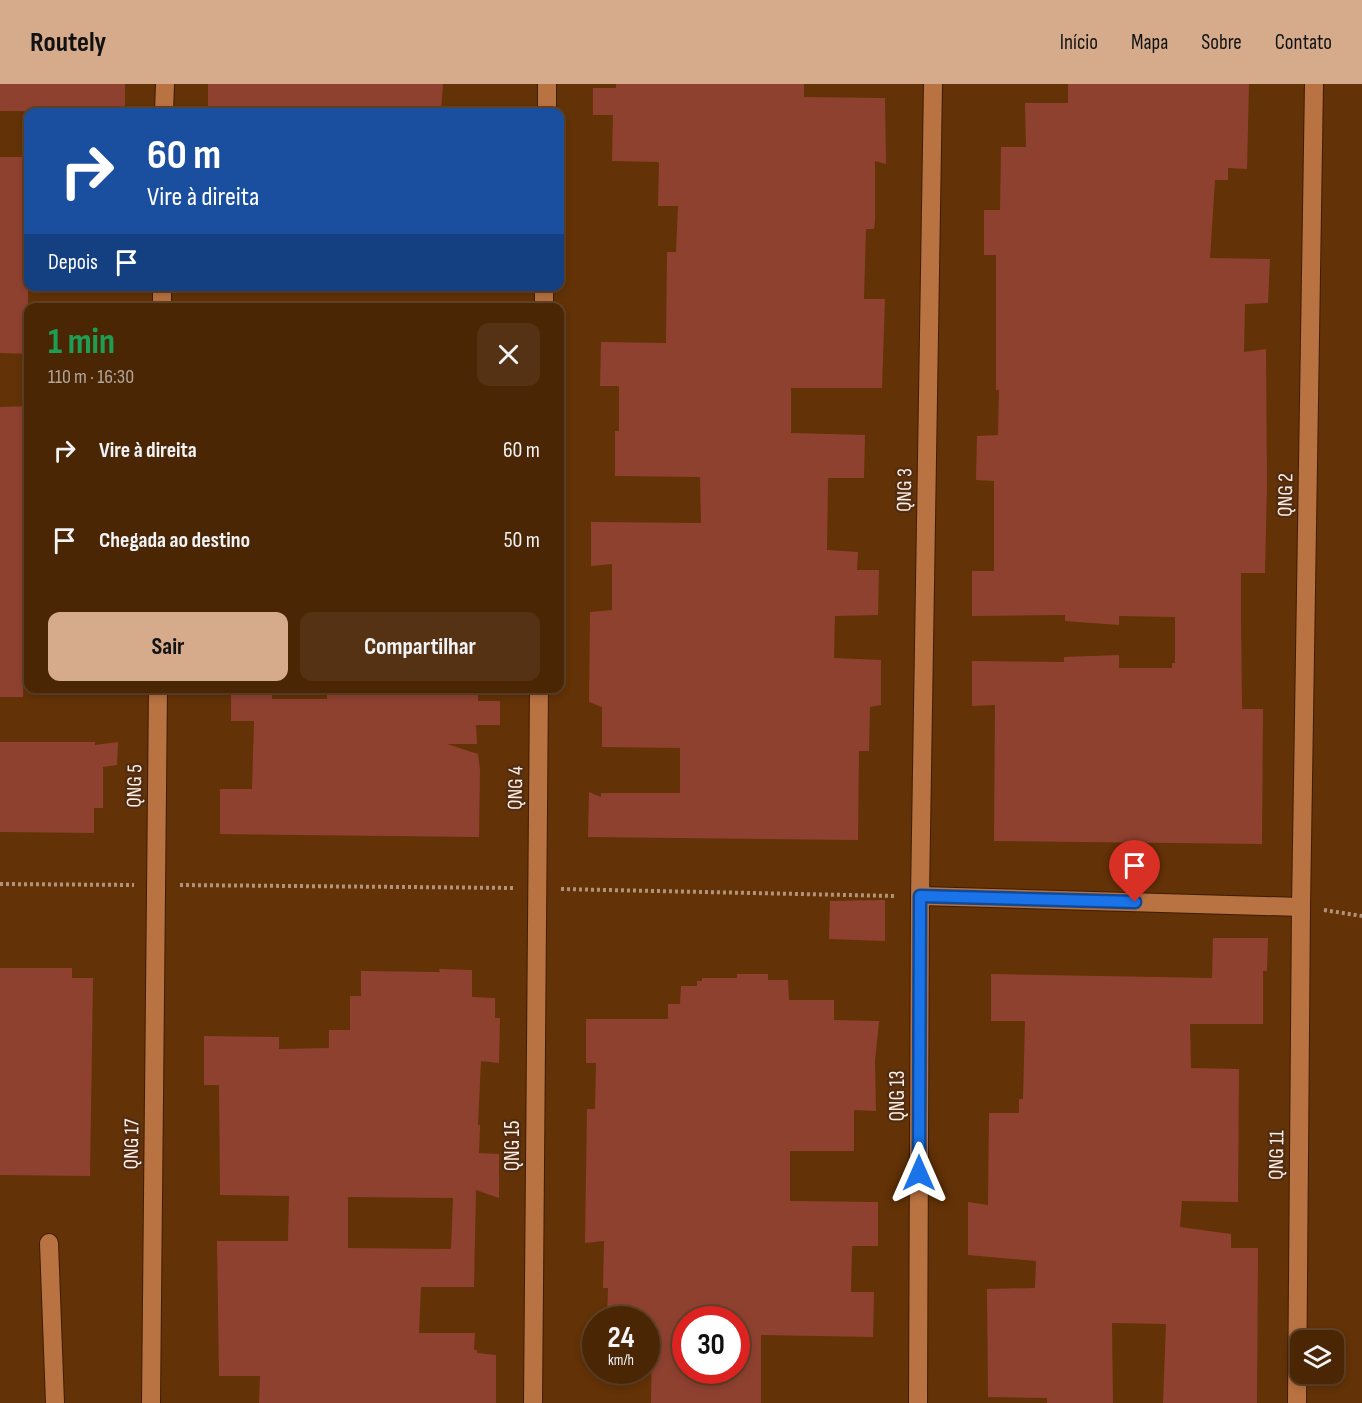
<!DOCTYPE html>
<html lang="pt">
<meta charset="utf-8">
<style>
:root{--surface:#4a2605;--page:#543213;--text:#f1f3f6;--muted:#b2a59a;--line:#614327;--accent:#d6ab8b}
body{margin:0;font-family:"Sofia Sans Condensed",sans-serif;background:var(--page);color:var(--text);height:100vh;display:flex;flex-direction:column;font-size:22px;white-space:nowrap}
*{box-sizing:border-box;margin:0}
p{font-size:20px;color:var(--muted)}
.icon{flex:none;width:33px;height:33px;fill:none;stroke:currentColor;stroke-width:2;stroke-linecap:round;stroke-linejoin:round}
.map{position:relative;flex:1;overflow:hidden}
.panel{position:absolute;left:24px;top:219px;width:540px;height:390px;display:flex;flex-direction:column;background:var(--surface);border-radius:12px;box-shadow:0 3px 9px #0003,0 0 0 2px var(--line)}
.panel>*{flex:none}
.banner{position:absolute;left:24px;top:24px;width:540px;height:183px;border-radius:12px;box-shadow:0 3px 9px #0003,0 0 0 2px var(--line);background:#1a4fa0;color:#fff;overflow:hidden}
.controls{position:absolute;left:1290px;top:1246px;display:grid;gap:12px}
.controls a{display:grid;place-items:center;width:54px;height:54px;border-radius:12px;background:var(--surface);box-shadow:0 3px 9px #0003,0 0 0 2px var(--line);font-size:30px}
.speed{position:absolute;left:582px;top:1222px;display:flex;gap:12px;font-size:30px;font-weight:700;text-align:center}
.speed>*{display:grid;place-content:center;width:78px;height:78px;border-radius:50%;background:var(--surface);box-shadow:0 3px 9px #0003,0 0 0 2px var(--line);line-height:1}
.speed small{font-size:15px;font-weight:400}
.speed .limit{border:9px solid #d22;background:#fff;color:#111}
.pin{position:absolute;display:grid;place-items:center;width:51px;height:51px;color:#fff;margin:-62px -26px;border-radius:50% 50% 50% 0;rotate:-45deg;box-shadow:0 0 6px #0007}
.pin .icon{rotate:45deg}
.me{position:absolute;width:66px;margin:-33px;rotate:0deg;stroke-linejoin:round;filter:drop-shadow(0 0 4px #0008)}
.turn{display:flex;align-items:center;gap:21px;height:126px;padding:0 24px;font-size:27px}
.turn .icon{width:78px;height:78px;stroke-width:2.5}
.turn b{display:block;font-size:42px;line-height:51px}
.then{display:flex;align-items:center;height:57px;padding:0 24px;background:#0003;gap:12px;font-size:22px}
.round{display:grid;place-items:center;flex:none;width:63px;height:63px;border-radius:12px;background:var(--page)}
.overview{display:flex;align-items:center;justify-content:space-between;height:102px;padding:0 24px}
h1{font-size:36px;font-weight:700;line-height:45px;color:#1e9e55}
.primary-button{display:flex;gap:12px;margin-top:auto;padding:12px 24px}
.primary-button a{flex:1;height:69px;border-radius:12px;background:var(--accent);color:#111;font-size:24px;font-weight:700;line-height:69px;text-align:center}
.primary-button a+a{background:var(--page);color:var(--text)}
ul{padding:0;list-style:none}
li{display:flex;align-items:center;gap:18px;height:90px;padding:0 24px}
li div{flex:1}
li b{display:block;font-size:22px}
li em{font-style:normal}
header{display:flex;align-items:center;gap:36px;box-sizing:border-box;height:84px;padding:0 30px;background:var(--accent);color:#111}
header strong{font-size:28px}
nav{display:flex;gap:33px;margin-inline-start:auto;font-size:21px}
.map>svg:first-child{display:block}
</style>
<header>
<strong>Routely</strong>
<nav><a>Início</a><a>Mapa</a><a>Sobre</a><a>Contato</a></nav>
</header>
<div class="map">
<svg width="1362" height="1319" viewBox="0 0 1362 1319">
<rect width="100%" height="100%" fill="#633207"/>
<g fill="#8f4130" fill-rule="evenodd">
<polygon points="0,0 125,0 125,28 0,27"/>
<polygon points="208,0 443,0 441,28 208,28"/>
<polygon points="616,0 804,0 804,13 885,14 886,80 875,77 875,136 874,145 866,145 864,215 885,215 882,304 791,304 791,349 865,351 864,394 828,394 827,466 858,468 857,486 879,486 878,531 835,532 834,574 881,576 881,621 870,623 869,667 859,667 858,756 588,753 589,708 601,713 601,709 680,709 680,664 602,663 602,623 589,618 590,528 612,526 612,480 591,482 591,438 701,439 700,393 615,392 615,347 619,347 619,302 600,302 601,258 666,259 667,168 676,168 678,122 658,122 659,78 612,77 613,31 593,31 593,4 616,4"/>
<polygon points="1068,0 1249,0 1247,85 1228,84 1228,96 1215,96 1210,174 1270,175 1268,219 1245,220 1244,268 1266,265 1267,399 1265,489 1241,489 1241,535 1242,625 1263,625 1262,760 994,757 995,621 972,622 972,577 1064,578 1064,573 1119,571 1119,584 1172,584 1172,579 1175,579 1175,533 1119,532 1119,541 1065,537 1065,531 972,532 972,487 994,487 994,397 976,396 977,352 998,351 999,306 996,306 996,171 984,171 984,126 1000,126 1001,63 1026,63 1025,19 1068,19"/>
<polygon points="0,73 28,73 28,117 23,116 23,192 28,192 28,270 0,269"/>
<polygon points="28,322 28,568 24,568 23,613 0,613 0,323"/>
<polygon points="231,604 272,604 272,615 327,615 327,604 478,604 478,617 500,617 500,641 476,641 477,660 447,660 478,670 480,686 479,753 220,750 220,705 252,705 254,637 231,637"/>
<polygon points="0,658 95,658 95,661 118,658 117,681 103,683 103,724 94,724 94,749 0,748"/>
<polygon points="885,816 885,857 829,855 830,817"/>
<polygon points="1213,854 1268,854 1267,887 1263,887 1263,940 1190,940 1191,984 1239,985 1238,1118 1182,1117 1180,1143 1231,1150 1231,1164 1258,1164 1257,1319 1163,1319 1166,1240 1112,1239 1113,1319 1047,1319 1047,1314 988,1313 987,1205 1035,1204 1036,1177 968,1171 968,1118 988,1121 989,1029 1019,1029 1019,1015 1023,1015 1025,937 991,937 991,890 1212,894"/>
<polygon points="0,884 72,884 72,894 93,894 90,1092 0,1091"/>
<path d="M 439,885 L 472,886 L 472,913 L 495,914 L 495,934 L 500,934 L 499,979 L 481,977 L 478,1041 L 480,1041 L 479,1069 L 499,1070 L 499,1114 L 476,1106 L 474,1203 L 421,1203 L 419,1249 L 475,1249 L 474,1266 L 477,1266 L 477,1269 L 496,1271 L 496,1319 L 259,1319 L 260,1292 L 219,1292 L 217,1157 L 288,1157 L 289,1112 L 220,1111 L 219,1001 L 204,1001 L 204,952 L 279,953 L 279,965 L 329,964 L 329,946 L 350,946 L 350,912 L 361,912 L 361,887 L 440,888 ZM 348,1113 L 453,1114 L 451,1165 L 348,1164 Z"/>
<path d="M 737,890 L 768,890 L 768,896 L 788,896 L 789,916 L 834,916 L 834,936 L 879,937 L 875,977 L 876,1027 L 854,1026 L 854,1067 L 790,1067 L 790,1117 L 878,1118 L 878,1162 L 852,1162 L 851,1208 L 874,1208 L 873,1253 L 761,1251 L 761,1319 L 651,1319 L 652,1250 L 646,1250 L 646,1236 L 607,1236 L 608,1204 L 603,1204 L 604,1157 L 585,1159 L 587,1025 L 595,1025 L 596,979 L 586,979 L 586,935 L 668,935 L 668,920 L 680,920 L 681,902 L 697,902 L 697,897 L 702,897 L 702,894 L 737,894 ZM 686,1236 L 736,1236 L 736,1287 L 686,1287 Z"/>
</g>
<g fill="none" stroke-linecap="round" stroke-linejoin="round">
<defs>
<polyline id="lane" points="49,1159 55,1319"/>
<g id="street">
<polyline points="164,28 165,0"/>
<polyline points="547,28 547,0"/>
<polyline points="162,224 162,202"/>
<polyline points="544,224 544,202"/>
<polyline points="920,812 1301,823"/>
<polyline points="151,1319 158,604"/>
<polyline points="533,1319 539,604"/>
<polyline points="918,1319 920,812 933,0"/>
<polyline points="1297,1319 1301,823 1314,0"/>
</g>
</defs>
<use href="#lane" stroke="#3f1d02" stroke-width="20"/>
<use href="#street" stroke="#3f1d02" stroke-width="20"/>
<g stroke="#b29278" stroke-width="4" stroke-dasharray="3 3" stroke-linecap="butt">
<polyline points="0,800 134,801"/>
<polyline points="180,801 515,804"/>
<polyline points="561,805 896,812"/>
<polyline points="1324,826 1362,832"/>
</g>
<use href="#lane" stroke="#b97241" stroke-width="18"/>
<use href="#street" stroke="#b97241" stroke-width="18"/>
</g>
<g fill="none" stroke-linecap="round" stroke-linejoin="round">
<defs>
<polyline id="route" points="919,1089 920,812 1135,818"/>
</defs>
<use href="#route" stroke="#114b97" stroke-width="15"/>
<use href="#route" stroke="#1a73e8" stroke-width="10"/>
</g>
<g text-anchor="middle" stroke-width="4.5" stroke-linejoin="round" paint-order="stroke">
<g font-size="21" fill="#feeee4" stroke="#502c12">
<text transform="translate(904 406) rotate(-89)" y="7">QNG 3</text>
<text transform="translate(1285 411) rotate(-89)" y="7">QNG 2</text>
<text transform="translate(134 702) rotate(-89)" y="7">QNG 5</text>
<text transform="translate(515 704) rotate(-89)" y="7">QNG 4</text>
<text transform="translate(897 1012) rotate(-90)" y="7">QNG 13</text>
<text transform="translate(131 1060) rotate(-89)" y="7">QNG 17</text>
<text transform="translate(512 1062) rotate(-90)" y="7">QNG 15</text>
<text transform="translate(1276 1071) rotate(-89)" y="7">QNG 11</text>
</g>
</g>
</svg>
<div class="controls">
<a><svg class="icon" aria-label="layers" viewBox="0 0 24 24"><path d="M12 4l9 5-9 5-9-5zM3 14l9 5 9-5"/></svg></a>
</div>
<div class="speed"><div>24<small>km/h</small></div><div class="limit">30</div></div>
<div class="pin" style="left:1135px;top:818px;background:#d93025"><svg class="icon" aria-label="arrive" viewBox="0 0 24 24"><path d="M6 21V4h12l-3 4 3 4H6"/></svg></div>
<svg class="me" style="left:919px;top:1089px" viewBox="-20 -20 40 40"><path d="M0-17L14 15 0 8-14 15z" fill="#1a73e8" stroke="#fff" stroke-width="4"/></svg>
<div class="banner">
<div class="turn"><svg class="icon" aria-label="right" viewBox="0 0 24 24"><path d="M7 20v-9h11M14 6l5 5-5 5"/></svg><div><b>60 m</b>Vire à direita</div></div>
<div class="then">Depois<svg class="icon" aria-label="arrive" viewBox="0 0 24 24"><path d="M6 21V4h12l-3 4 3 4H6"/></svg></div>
</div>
<section class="panel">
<div class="overview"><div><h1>1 min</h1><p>110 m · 16:30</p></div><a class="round"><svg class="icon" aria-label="close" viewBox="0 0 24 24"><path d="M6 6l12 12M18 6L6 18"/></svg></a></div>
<ul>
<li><svg class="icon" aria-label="right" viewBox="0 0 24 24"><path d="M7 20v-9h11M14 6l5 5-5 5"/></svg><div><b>Vire à direita</b></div><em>60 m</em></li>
<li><svg class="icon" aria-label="arrive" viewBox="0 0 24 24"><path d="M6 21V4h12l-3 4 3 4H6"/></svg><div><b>Chegada ao destino</b></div><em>50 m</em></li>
</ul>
<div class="primary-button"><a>Sair</a><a>Compartilhar</a></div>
</section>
</div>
